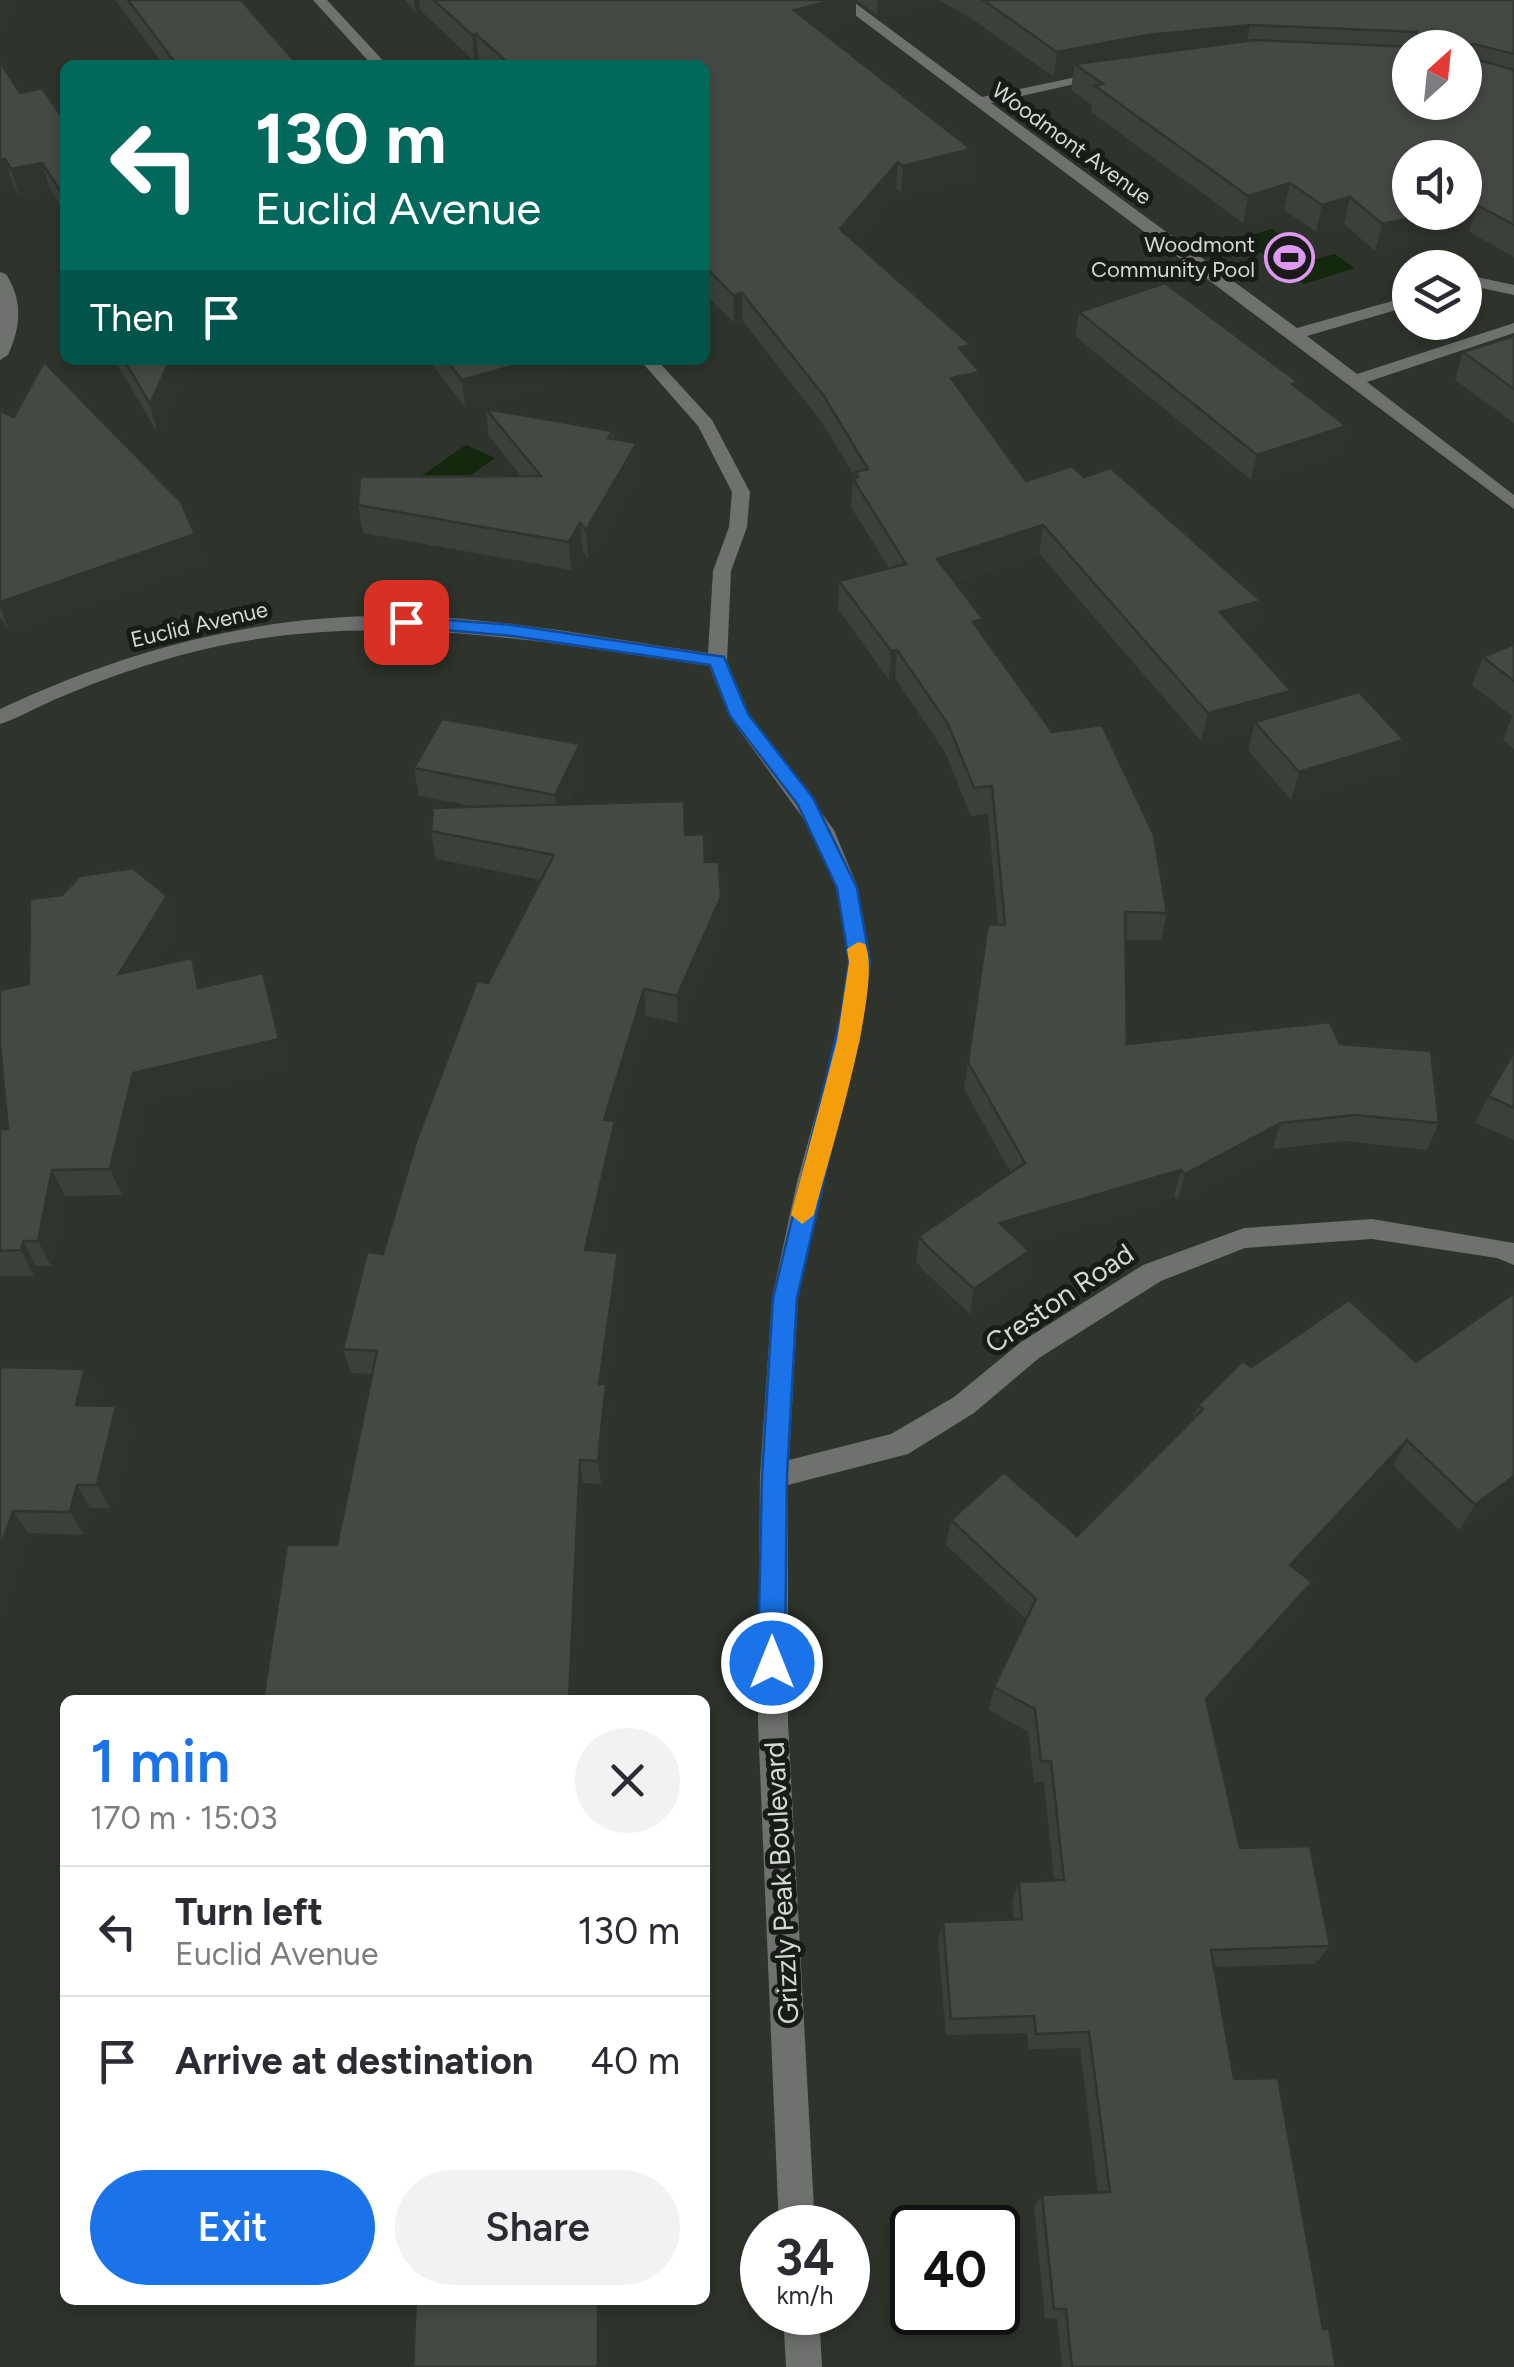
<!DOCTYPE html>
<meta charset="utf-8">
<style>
:root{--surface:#fff;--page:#f2f2f3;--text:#2b2b33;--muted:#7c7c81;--line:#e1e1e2;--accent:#1a73e8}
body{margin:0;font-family:Figtree,sans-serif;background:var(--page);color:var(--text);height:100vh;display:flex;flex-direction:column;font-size:38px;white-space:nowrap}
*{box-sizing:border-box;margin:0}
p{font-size:32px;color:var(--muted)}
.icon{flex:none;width:55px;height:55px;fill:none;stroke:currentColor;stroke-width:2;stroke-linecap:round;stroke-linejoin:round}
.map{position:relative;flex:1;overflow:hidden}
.drawer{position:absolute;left:60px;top:1695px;width:650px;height:610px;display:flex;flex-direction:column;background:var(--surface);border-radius:15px;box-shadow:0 5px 15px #0003}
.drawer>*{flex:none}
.hud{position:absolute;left:60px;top:60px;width:650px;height:305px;border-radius:15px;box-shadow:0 5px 15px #0003;background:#00695c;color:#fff;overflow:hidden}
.needle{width:65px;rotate:27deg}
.fabs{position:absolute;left:1392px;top:30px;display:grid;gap:20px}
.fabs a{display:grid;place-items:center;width:90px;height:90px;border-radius:50%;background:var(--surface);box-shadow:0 5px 15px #0003;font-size:50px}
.speed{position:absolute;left:740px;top:2205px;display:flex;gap:20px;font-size:50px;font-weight:700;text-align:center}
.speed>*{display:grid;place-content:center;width:130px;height:130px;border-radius:50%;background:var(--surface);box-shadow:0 5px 15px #0003;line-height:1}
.speed small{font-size:25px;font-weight:400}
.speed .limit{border:5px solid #111;border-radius:15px;background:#fff;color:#111}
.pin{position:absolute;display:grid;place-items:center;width:85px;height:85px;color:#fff;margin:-42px;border-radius:20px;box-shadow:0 5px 15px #0006}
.me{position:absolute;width:110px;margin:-55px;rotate:0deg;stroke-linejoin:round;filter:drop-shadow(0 0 8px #0008)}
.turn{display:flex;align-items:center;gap:35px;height:210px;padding:0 30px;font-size:45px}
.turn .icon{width:130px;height:130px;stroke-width:2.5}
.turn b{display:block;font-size:70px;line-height:85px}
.then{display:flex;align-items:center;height:95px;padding:0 30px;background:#0003;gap:20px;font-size:38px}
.round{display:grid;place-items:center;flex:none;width:105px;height:105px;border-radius:52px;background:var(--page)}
.headline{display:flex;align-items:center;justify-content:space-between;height:170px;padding:0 30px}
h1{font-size:60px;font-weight:600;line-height:75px;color:var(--accent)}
.button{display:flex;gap:20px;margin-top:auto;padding:20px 30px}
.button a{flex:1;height:115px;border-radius:60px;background:var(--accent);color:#fff;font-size:40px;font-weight:600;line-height:115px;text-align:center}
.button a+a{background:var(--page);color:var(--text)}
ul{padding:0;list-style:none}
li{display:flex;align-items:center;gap:30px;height:130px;padding:0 30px;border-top:2px solid var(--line)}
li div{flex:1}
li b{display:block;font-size:38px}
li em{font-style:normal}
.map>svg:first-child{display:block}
</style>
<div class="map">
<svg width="1514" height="2367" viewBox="0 0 1514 2367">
<rect width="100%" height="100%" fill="#2e342c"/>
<g fill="#13270c">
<polygon points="1272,229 1316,259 1335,254 1355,268 1304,284 1241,238"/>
<polygon points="466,445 495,458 441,495 412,482"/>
</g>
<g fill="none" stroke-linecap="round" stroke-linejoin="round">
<g fill="#6e716d" fill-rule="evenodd">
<polygon points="313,0 327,0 387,65 372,65"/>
<polygon points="835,0 851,0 982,97 1110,70 1110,76 991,103 1297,328 1410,296 1410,306 1307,336 1357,374 1514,323 1514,333 1367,382 1514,495 1514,509"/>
<path d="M 0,272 L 6,274 C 23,301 21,326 8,355 L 0,360 Z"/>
<polygon points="1477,277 1514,285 1514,295 1477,287 1465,290 1465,280"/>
<path d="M 640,360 L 657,360 L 712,420 L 750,492 L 747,527 L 731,571 L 727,661 L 749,714 L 834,830 L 858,888 L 871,962 L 860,1041 L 821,1182 L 798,1298 L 789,1460 L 891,1434 L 954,1397 L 1021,1342 L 1143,1265 L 1244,1228 L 1372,1219 L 1514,1243 L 1514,1265 L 1497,1258 L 1372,1239 L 1245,1248 L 1161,1281 L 1039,1358 L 974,1413 L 908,1454 L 788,1485 L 788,1722 L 815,2228 L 779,2228 L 758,1722 L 760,1476 L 772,1298 L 797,1182 L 836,1041 L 849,962 L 836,888 L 813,832 L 729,716 L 709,666 C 538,641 372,609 201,650 C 151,662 103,679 56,699 C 37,707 19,718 0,724 L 0,709 C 128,649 263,613 405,616 C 506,618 607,639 708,653 L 713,571 L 729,527 L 732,492 L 698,426 Z"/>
<polygon points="783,2312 819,2312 822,2367 786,2367"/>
</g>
</g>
<g fill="#3a403a">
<polygon points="115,0 241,0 298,65 164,65"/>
<polygon points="405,0 1514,0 1514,257 1469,232 1375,251 1344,224 1316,232 1284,210 1243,223 1091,112 1092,105 1071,90 1073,74 1054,77 969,17 938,0 877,15 856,0 856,20 818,29 971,149 969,176 901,193 896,189 852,240 969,360 977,400 968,402 1026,481 1084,477 1261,601 1254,629 1239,633 1291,691 1285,714 1394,768 1291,800 1248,750 1254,727 1201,741 1039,553 954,581 982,635 1167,913 1161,940 1126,940 1127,1044 1340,1044 1439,1123 1427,1150 1345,1141 1272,1149 1178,1200 1174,1196 1019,1242 1024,1276 970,1314 923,1270 916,1261 919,1236 1011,1173 964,1089 988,924 998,925 988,814 971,816 945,752 895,678 889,680 838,609 839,581 889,568 851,507 853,479 855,477 823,424 742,320 734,323 705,294 705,65 485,65 479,59 474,61 420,10 415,11"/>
<polygon points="0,62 20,93 65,121 65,212 50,189 19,196 13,185 0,188"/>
<polygon points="1079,312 1297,387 1346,426 1340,451 1251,480 1075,336"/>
<polygon points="1514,336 1514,423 1455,380 1463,352"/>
<polygon points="115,360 190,360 157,432"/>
<polygon points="428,360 563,360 564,379 465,407"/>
<polygon points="486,409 613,431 614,439 637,443 639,471 588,558 583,551 571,570 363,533 358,505 521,476 489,436"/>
<polygon points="0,411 195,534 202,561 9,630 0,618"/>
<polygon points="1514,644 1514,749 1503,740 1512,716 1472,685 1483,657"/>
<polygon points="580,744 582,772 567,805 685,835 705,862 721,924 678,1023 646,1016 614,1121 618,1147 594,1251 621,1278 605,1384 609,1408 601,1484 583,1483 574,1700 264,1700 337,1545 372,1374 351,1373 343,1349 383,1254 488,983 541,880 436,859 431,831 478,807 419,796 414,768"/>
<polygon points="176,924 150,967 201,987 263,973 287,1066 144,1099 122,1195 65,1196 51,1266 36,1266 34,1276 0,1276 0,1129 8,1129 29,984"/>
<polygon points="1514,1052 1514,1140 1475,1123 1488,1096"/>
<polygon points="1514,1293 1514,1488 1459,1530 1393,1466 1296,1570 1312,1582 1299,1606 1208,1707 1240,1848 1330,1946 1315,1964 1214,1967 1234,2079 1336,2367 1062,2367 1057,2318 1045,2319 1034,2207 1042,2195 1098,2193 1080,2048 1028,2049 1027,2033 946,2035 938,1940 943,1922 1014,1919 1012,1901 1019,1882 1054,1880 1044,1782 1034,1782 1028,1732 989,1710 994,1687 1027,1620 946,1545 951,1520 1077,1536 1193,1419 1198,1405 1251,1367 1416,1362"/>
<polygon points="0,1367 98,1393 95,1405 129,1430 110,1508 90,1508 84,1535 28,1533 0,1613"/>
<polygon points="93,2300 165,2300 165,2302 99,2303"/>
</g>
<g fill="#30342f">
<polygon points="0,0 15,0 0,35"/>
<polygon points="414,0 419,0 420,10 415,11"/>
<polygon points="834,0 856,0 856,20 793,35 794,10"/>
<polygon points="878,0 938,0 877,15"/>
<polygon points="1250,25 1245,50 1075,64 1073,74 1054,77 1057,52 1147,35"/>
<polygon points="476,34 479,59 474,61 472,35"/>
<polygon points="971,149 969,176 901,193 903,166"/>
<polygon points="5,159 13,185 0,188 0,160"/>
<polygon points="898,162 896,189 839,256 840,229"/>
<polygon points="42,163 50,189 19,196 11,169"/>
<polygon points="1290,183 1284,210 1243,223 1248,196"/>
<polygon points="1350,197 1344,224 1316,232 1322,205"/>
<polygon points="1477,205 1469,232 1375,251 1382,224 1440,212 1465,212 1465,207"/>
<polygon points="742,293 742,320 734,323 733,295"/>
<polygon points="971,345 968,372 959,348"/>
<polygon points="170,360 190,360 157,432 150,404"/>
<polygon points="533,360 563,360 564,379 465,407 462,380"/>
<polygon points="980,372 977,400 949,406 951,378"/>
<polygon points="1346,426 1340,451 1251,480 1257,455"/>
<polygon points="637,443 639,471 588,558 586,530"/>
<polygon points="580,523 583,551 571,570 569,542"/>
<polygon points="1043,525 1039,553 934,587 937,559"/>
<polygon points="195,534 202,561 9,630 0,606 0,602"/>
<polygon points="1261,601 1254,629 1214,640 1220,612"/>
<polygon points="983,619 980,648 973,622"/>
<polygon points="897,650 895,678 889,680 891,651"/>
<polygon points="1291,691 1283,719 1255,722 1254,727 1201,741 1208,713"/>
<polygon points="1404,740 1394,768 1291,800 1299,772"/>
<polygon points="580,744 582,772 558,822 555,795"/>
<polygon points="167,896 176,924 129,1001 119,974"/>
<polygon points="721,897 721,924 678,1023 677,996"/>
<polygon points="192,958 201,985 207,1015 198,988"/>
<polygon points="263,973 287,1066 144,1099 122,1195 110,1169 133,1073"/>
<polygon points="644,989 646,1016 607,1146 604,1120"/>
<polygon points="615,1121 618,1147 588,1275 585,1250"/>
<polygon points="1281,1123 1272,1149 1178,1200 1185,1174"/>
<polygon points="52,1170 65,1196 51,1266 38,1241"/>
<polygon points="1181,1170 1174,1196 995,1249 1000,1223"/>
<polygon points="23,1241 36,1266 34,1276 21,1250"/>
<polygon points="1029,1251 1024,1276 970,1314 974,1289"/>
<polygon points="618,1253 621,1278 602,1408 599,1384"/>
<polygon points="85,1369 98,1393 89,1428 76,1405"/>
<polygon points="606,1384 609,1408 601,1484 598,1461"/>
<polygon points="116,1406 129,1430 110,1508 97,1485"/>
<polygon points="1407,1440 1393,1466 1278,1589 1290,1565"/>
<polygon points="580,1460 583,1483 574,1700 569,1700"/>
<polygon points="1514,1476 1514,1488 1459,1530 1475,1505"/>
<polygon points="77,1485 90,1508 84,1535 70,1512"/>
<polygon points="13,1511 28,1533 0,1613 0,1548"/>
<polygon points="1312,1582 1299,1606 1195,1721 1206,1699"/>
<rect x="598" y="2300" width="4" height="67"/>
</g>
<g fill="#444a43" stroke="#30342f" stroke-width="2.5" fill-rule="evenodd">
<polygon points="128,0 241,0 298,65 177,65"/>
<polygon points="434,0 834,0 794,10 971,149 903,166 898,162 840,229 971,345 959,348 980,372 951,378 1026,481 1072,466 1084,477 1111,468 1261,601 1220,612 1291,691 1208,713 1043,525 937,559 983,619 973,622 1052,732 1102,725 1154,835 1167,913 1125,912 1127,1044 1330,1022 1340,1044 1431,1051 1439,1123 1355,1115 1281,1123 1185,1174 1181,1170 1000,1223 1029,1251 974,1289 926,1245 919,1236 1025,1163 968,1062 988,924 1005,925 992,786 974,788 948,724 897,650 891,651 839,581 906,564 853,479 858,477 855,472 868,469 824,396 742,293 733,295 705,267 705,65 510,65 476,34 472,35"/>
<path d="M 983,0 L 1514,0 L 1514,54 L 1473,44 L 1468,47 L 1469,57 L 1514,70 L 1514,225 L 1477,205 L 1465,207 L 1465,158 L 1410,158 L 1410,212 L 1440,212 L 1382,224 L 1350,197 L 1322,205 L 1290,183 L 1248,196 L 1095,86 L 1103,84 L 1075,64 L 1254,40 L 1416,47 L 1420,43 L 1417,32 L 1250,25 L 1147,35 L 1057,52 ZM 1410,48 L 1465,48 L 1465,102 L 1410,102 Z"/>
<polygon points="0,62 20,93 42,88 65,121 65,198 42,163 11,169 5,159 0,160"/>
<polygon points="1165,283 1298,382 1292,384 1346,426 1257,455 1079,312"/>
<polygon points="1514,336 1514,389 1463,352"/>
<polygon points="124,360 170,360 150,404"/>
<polygon points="446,360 533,360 462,380"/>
<polygon points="44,362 181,502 195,534 0,602 0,411 14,417"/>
<polygon points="486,409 613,431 608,438 637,443 586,530 580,523 569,542 358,505 360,477 541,476"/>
<polygon points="1514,644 1514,681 1483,657"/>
<polygon points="1359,692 1404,740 1299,772 1255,722"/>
<polygon points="442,719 580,744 555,795 414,768"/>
<polygon points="684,801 685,835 704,834 705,862 719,862 721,897 677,996 644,989 604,1120 615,1121 585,1250 618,1253 599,1384 606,1384 598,1461 580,1460 569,1700 263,1700 287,1545 337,1545 377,1351 343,1349 367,1252 383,1254 417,1139 477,981 488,983 554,855 431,831 433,808"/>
<polygon points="133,868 167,896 119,974 192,958 198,988 263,973 279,1039 133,1073 110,1169 52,1170 38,1241 23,1241 21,1250 0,1251 0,1129 8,1129 0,1045 0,990 29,984 30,899 62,895 80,876"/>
<polygon points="1514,1052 1514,1108 1488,1096"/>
<polygon points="1514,1293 1514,1476 1475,1505 1407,1440 1290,1565 1312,1582 1206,1699 1240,1848 1310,1846 1330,1946 1211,1950 1234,2079 1278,2078 1323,2329 1329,2329 1336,2367 1072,2367 1066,2309 1054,2309 1042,2195 1110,2192 1089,2032 1036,2034 1034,2016 951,2019 943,1922 1022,1919 1019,1882 1064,1880 1051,1761 1041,1761 1035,1709 994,1687 1036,1599 951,1520 1004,1472 1077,1536 1203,1409 1198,1405 1243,1361 1251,1367 1349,1300 1416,1362"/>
<polygon points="0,1367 85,1369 76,1405 116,1406 97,1485 77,1485 70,1512 13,1511 0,1548"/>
<polygon points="416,2300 598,2300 598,2367 413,2367"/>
</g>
<polygon fill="#1a73e8" stroke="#114b97" stroke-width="2.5" points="406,617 512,625 724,657 748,714 813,798 857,888 870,962 862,1015 797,1298 787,1476 785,1663 781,1672 772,1676 762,1672 758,1663 762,1476 773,1298 841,1015 849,962 837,888 798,805 730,716 710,665 512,636 399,626 399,618"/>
<path fill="#f59e0b" d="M 858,942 L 865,944 C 884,984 827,1164 814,1215 L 802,1224 L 791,1215 L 837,1041 L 849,962 L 847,949 Z"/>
<defs>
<symbol id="stadium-ring" viewBox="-11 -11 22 22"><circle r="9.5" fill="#181b17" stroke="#de98f2" stroke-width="1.5"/><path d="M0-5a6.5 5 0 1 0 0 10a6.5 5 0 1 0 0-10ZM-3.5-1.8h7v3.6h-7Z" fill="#de98f2"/></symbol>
</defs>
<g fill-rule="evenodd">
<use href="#stadium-ring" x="1262" y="230" width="55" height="55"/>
</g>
<g text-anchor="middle" stroke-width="10" stroke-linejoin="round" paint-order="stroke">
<g font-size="22" fill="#d5d9d4" stroke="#181b17">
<text transform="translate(1072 143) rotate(36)" y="8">Woodmont Avenue</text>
<text transform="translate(199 624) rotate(-13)" y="8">Euclid Avenue</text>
</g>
<g font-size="22" fill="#d5d9d4" stroke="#181b17" text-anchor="end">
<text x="1255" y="252">Woodmont<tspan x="1255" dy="25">Community Pool</tspan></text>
</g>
<g font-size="28" fill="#d5d9d4" stroke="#181b17">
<text transform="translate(1059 1298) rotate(-34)" y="10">Creston Road</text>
<text transform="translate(781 1883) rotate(-93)" y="10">Grizzly Peak Boulevard</text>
</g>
</g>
</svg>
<div class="fabs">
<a><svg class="needle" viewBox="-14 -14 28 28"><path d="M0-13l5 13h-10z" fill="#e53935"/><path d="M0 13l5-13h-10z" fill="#7c7c81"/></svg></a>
<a><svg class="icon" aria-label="sound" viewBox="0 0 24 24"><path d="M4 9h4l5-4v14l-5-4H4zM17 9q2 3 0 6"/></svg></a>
<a><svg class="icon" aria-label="layers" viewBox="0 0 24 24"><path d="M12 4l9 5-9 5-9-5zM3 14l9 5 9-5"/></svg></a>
</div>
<div class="speed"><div>34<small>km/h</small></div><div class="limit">40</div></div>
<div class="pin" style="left:406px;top:622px;background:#d93025"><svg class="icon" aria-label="arrive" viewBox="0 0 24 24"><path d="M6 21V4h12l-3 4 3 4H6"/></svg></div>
<svg class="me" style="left:772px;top:1663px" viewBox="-20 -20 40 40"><circle r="17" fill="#1a73e8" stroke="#fff" stroke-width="3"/><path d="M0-11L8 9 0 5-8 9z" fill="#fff"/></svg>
<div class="hud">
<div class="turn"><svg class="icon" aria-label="left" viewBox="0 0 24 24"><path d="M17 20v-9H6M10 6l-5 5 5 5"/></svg><div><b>130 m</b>Euclid Avenue</div></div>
<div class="then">Then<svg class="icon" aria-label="arrive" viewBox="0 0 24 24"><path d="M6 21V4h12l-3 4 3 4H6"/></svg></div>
</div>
<section class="drawer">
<div class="headline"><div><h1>1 min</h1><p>170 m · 15:03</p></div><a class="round"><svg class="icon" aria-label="close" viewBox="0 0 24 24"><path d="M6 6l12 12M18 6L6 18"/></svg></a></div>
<ul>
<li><svg class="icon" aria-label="left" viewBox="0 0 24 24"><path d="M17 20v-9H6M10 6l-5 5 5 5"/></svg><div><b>Turn left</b><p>Euclid Avenue</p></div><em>130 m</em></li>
<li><svg class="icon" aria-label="arrive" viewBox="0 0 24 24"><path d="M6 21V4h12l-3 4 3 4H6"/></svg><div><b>Arrive at destination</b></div><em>40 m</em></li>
</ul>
<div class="button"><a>Exit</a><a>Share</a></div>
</section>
</div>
